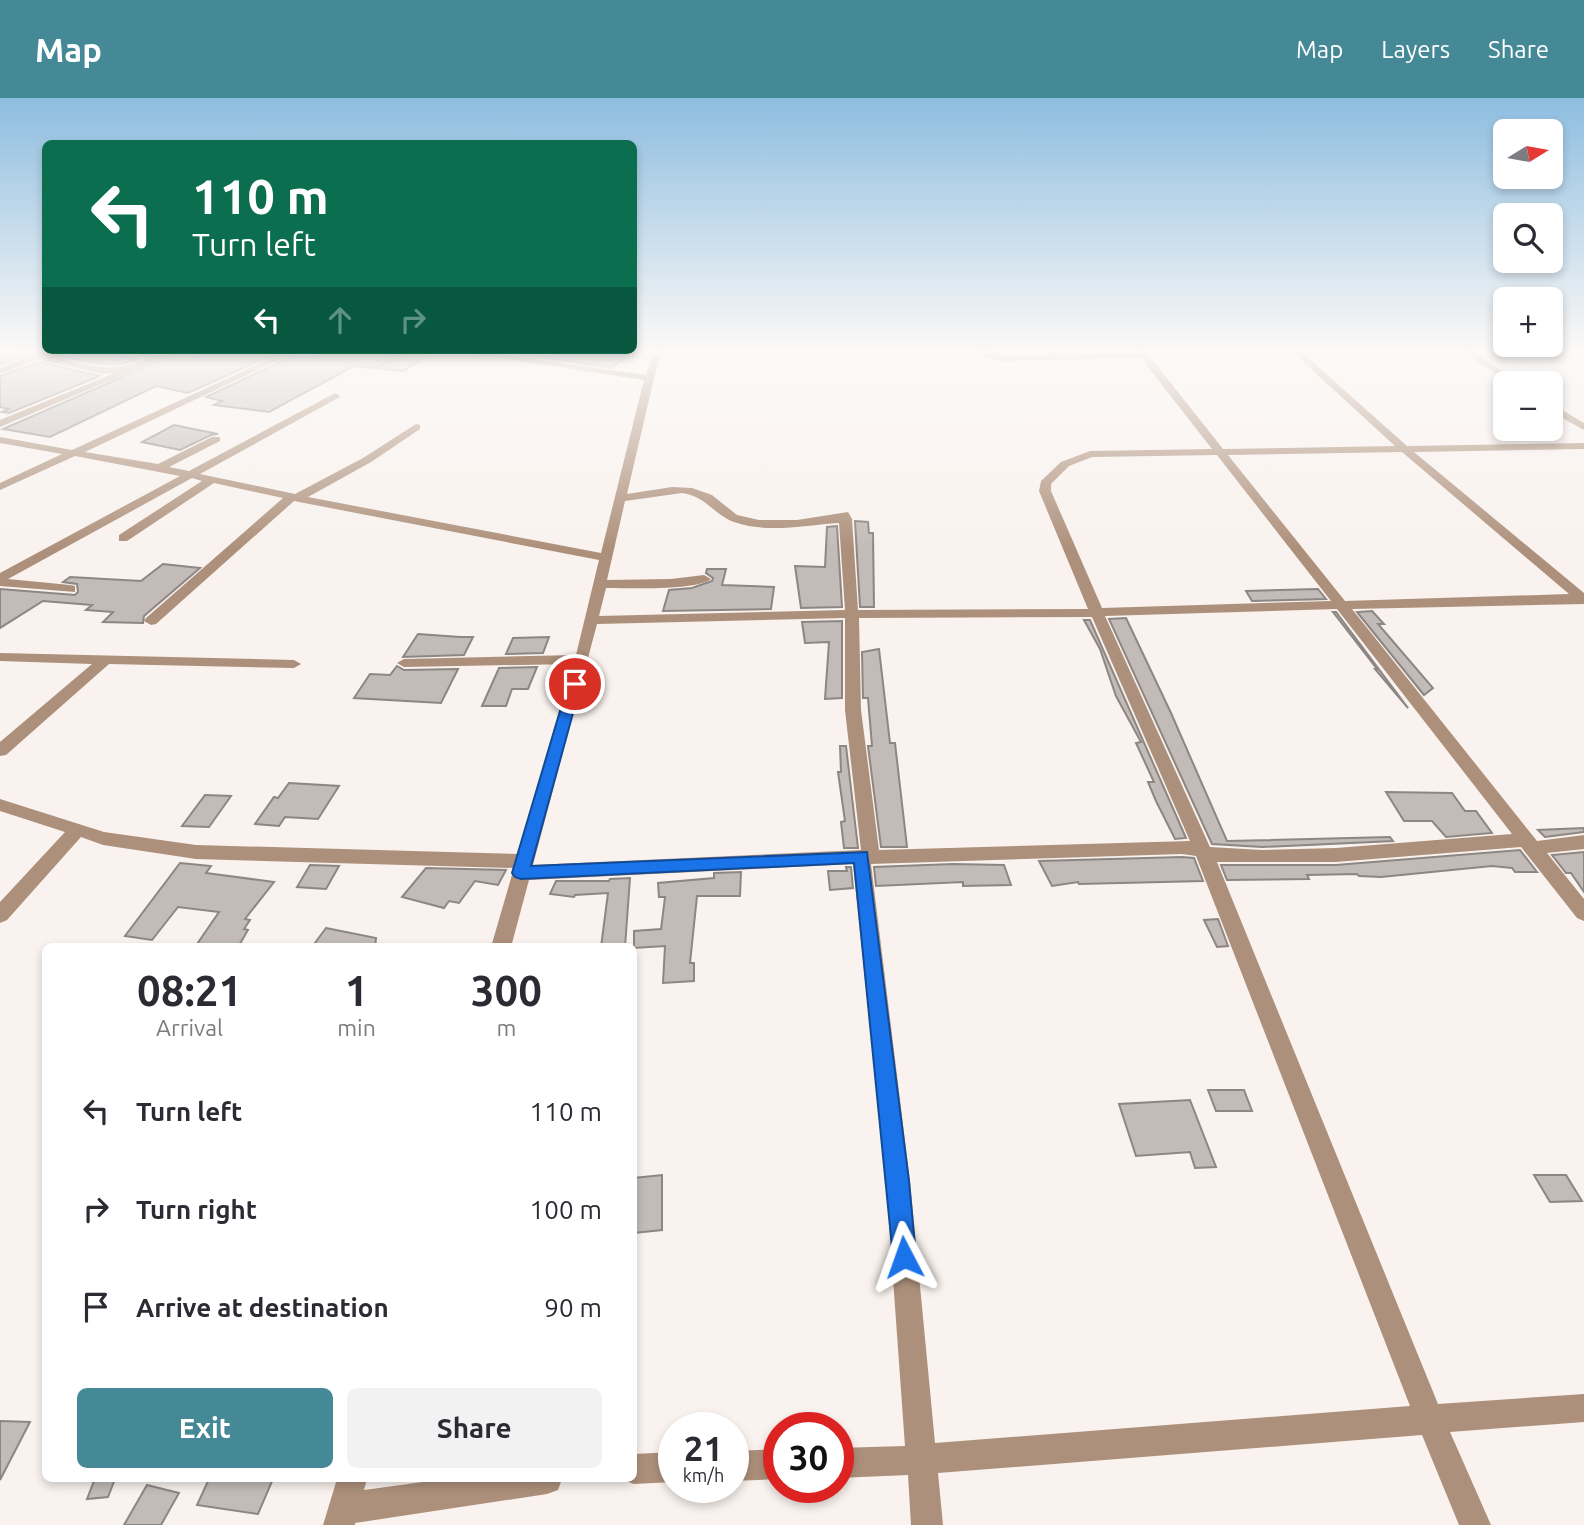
<!DOCTYPE html>
<meta charset="utf-8">
<style>
:root{--surface:#fff;--page:#f2f2f3;--text:#2b2b33;--muted:#7c7c81;--accent:#458997}
body{margin:0;font-family:Ubuntu,sans-serif;background:var(--page);color:var(--text);height:100vh;display:flex;flex-direction:column;font-size:26px;white-space:nowrap}
*{box-sizing:border-box;margin:0}
p{font-size:23px;color:var(--muted)}
.icon{flex:none;width:38px;height:38px;fill:none;stroke:currentColor;stroke-width:2;stroke-linecap:round;stroke-linejoin:round}
.map{position:relative;flex:1;overflow:hidden}
.details{position:absolute;left:42px;top:845px;width:595px;height:539px;display:flex;flex-direction:column;background:var(--surface);border-radius:10px;box-shadow:0 4px 10px #0003}
.details>*{flex:none}
.hud{position:absolute;left:42px;top:42px;width:595px;height:214px;border-radius:10px;box-shadow:0 4px 10px #0003;background:#0b6e4f;color:#fff;overflow:hidden}
.needle{width:46px;rotate:79deg}
.buttons{position:absolute;left:1493px;top:21px;display:grid;gap:14px}
.buttons a{display:grid;place-items:center;width:70px;height:70px;border-radius:10px;background:var(--surface);box-shadow:0 4px 10px #0003;font-size:35px}
.speed{position:absolute;left:658px;top:1314px;display:flex;gap:14px;font-size:35px;font-weight:700;text-align:center}
.speed>*{display:grid;place-content:center;width:91px;height:91px;border-radius:50%;background:var(--surface);box-shadow:0 4px 10px #0003;line-height:1}
.speed small{font-size:18px;font-weight:400}
.speed .limit{border:10px solid #d22;background:#fff;color:#111}
.pin{position:absolute;display:grid;place-items:center;width:60px;height:60px;color:#fff;margin:-30px;border:4px solid #fff;border-radius:50%;box-shadow:0 2px 7px #0007}
.me{position:absolute;width:77px;margin:-38px;rotate:356deg;stroke-linejoin:round;filter:drop-shadow(0 0 5px #0008)}
.turn{display:flex;align-items:center;gap:24px;height:147px;padding:0 35px;font-size:32px}
.turn .icon{width:91px;height:91px;stroke-width:2.5}
.turn b{display:block;font-size:49px;line-height:60px}
.lanes{display:flex;align-items:center;height:66px;padding:0 35px;background:#0003;justify-content:center;gap:35px;direction:ltr}
.lanes .off{opacity:.35}
.eta{display:flex;justify-content:space-evenly;align-items:center;height:119px;text-align:center}
.eta b{font-size:42px;font-weight:700;line-height:49px}
.cta{display:flex;gap:14px;margin-top:auto;padding:14px 35px}
.cta a{flex:1;height:80px;border-radius:10px;background:var(--accent);color:#fff;font-size:28px;font-weight:700;line-height:80px;text-align:center}
.cta a+a{background:var(--page);color:var(--text)}
ul{padding:0;list-style:none}
li{display:flex;align-items:center;gap:21px;height:98px;padding:0 35px}
li div{flex:1}
li b{display:block;font-size:26px}
li em{font-style:normal}
header{display:flex;align-items:center;gap:42px;box-sizing:border-box;height:98px;padding:0 35px;background:var(--accent);color:#fff}
header strong{font-size:33px}
nav{display:flex;gap:38px;margin-inline-start:auto;font-size:24px}
.map>svg:first-child{display:block}
</style>
<header>
<strong>Map</strong>
<nav><a>Map</a><a>Layers</a><a>Share</a></nav>
</header>
<div class="map">
<svg width="1584" height="1427" viewBox="0 0 1584 1427">
<rect width="100%" height="100%" fill="#f9f2ee"/>
<g fill="#c2bbb7" stroke="#8c8783" stroke-width="2">
<polygon points="0,251 11,251 32,255 0,267"/>
<polygon points="54,252 119,252 122,259 139,261 122,266 99,266 54,257"/>
<polygon points="184,252 195,252 197,260 213,252 275,256 188,295 156,288 50,339 3,331"/>
<polygon points="318,252 397,252 369,270 354,268 269,314 214,307 222,303 206,299 293,258 310,260 318,257"/>
<polygon points="415,252 436,252 404,273 384,271"/>
<polygon points="547,252 628,252 624,255 629,256 612,270 546,260"/>
<polygon points="39,264 100,278 9,315 2,314 9,311 0,309 0,278"/>
<polygon points="174,327 218,336 211,337 180,352 142,344"/>
<polygon points="855,423 868,424 869,435 873,435 874,509 860,509"/>
<polygon points="837,428 842,509 801,510 795,468 825,469 827,429"/>
<polygon points="163,466 200,470 144,518 143,525 103,524 113,514 86,512 92,507 43,503 0,530 0,491 75,497 78,494 77,486 63,484 70,479 141,483"/>
<polygon points="707,471 726,471 722,487 774,489 771,511 663,513 669,492 692,490 712,483 713,480 706,475"/>
<polygon points="1318,491 1326,501 1252,503 1246,493"/>
<polygon points="1372,513 1384,526 1378,526 1433,590 1424,597 1357,514"/>
<polygon points="1333,514 1336,514 1408,610 1375,571 1377,571"/>
<polygon points="1126,520 1171,615 1227,743 1390,739 1393,743 1262,749 1212,746 1109,521"/>
<polygon points="1084,522 1090,522 1186,740 1175,741 1156,703 1148,684 1154,684 1136,645 1141,644 1116,598 1100,551"/>
<polygon points="842,523 842,600 825,601 829,544 805,545 802,524"/>
<polygon points="418,536 460,539 473,539 464,557 403,559"/>
<polygon points="549,539 543,555 506,556 513,540"/>
<polygon points="879,551 890,645 895,645 907,749 881,749 868,648 872,648 868,600 863,600 862,554"/>
<polygon points="397,568 404,572 458,571 441,605 354,600 370,576 390,577"/>
<polygon points="537,569 528,591 512,591 506,608 482,608 499,570"/>
<polygon points="840,648 846,648 858,750 844,750 841,724 845,723 838,674 841,674"/>
<polygon points="289,685 339,688 318,721 285,719 279,728 255,726 274,699 278,700"/>
<polygon points="1386,694 1452,695 1465,713 1476,713 1492,735 1446,739 1432,723 1404,723"/>
<polygon points="205,697 231,698 209,729 182,728"/>
<polygon points="1584,730 1584,734 1545,739 1538,732"/>
<polygon points="1520,752 1537,774 1515,774 1512,770 1492,768 1381,779 1359,778 1357,776 1307,777 1309,781 1227,782 1221,767 1336,767"/>
<polygon points="1584,754 1584,794 1571,775 1566,775 1552,757"/>
<polygon points="1182,759 1194,760 1203,783 1079,786 1078,784 1052,788 1039,763"/>
<polygon points="180,765 211,768 206,775 274,784 245,821 250,822 244,831 248,832 238,849 195,849 219,814 178,809 152,842 125,838"/>
<polygon points="953,766 1004,767 1011,787 963,788 963,784 876,788 874,769"/>
<polygon points="310,767 339,768 326,791 297,789"/>
<polygon points="846,769 851,769 853,790 830,792 828,773 847,773"/>
<polygon points="426,770 506,772 498,787 475,783 459,805 449,803 444,810 402,799"/>
<polygon points="741,774 740,798 697,798 690,865 694,865 694,883 663,885 665,848 634,850 634,833 661,831 665,799 659,799 658,785 714,780 714,775"/>
<polygon points="630,780 625,849 601,849 608,795 575,797 574,799 550,796 556,783 609,783 610,781"/>
<polygon points="1218,821 1228,848 1217,849 1204,822"/>
<polygon points="326,830 376,840 375,849 312,849"/>
<polygon points="1208,992 1244,992 1252,1013 1216,1013"/>
<polygon points="1190,1002 1216,1069 1195,1070 1190,1054 1136,1058 1119,1006"/>
<polygon points="662,1077 662,1132 634,1135 634,1080"/>
<polygon points="1534,1077 1566,1077 1582,1103 1550,1104"/>
<polygon points="0,1323 30,1324 0,1382"/>
<polygon points="115,1381 108,1399 87,1401 94,1383"/>
<polygon points="209,1381 273,1381 258,1416 197,1407"/>
<polygon points="147,1387 179,1395 161,1427 124,1427"/>
</g>
<g fill="none" stroke-linecap="round" stroke-linejoin="round">
<g fill="#ad907b" fill-rule="evenodd">
<path d="M 655,251 L 663,251 L 654,280 L 627,396 L 672,389 L 692,390 L 712,397 L 737,417 L 759,422 L 797,422 L 848,414 L 852,421 L 858,512 L 1088,511 L 1039,393 L 1041,383 L 1061,364 L 1090,353 L 1212,351 L 1141,260 L 1002,263 L 987,260 L 976,251 L 986,251 L 1002,257 L 1137,254 L 1135,251 L 1144,251 L 1223,351 L 1395,348 L 1289,251 L 1298,251 L 1407,348 L 1584,345 L 1584,351 L 1414,354 L 1584,495 L 1584,506 L 1352,511 L 1537,743 L 1584,737 L 1584,751 L 1547,755 L 1584,801 L 1584,823 L 1577,820 L 1521,749 L 1336,764 L 1217,764 L 1438,1306 L 1584,1296 L 1584,1324 L 1450,1334 L 1491,1427 L 1459,1427 L 1422,1337 L 938,1375 L 943,1427 L 911,1427 L 908,1377 L 838,1380 L 838,1350 L 905,1348 L 886,1083 L 853,766 L 529,782 L 511,849 L 491,849 L 514,770 L 196,761 L 103,747 L 81,739 L 7,822 L 0,825 L 0,804 L 65,734 L 0,713 L 0,701 L 104,734 L 196,747 L 518,756 L 573,566 L 404,569 L 397,565 L 404,561 L 576,557 L 599,462 L 294,403 L 156,526 L 151,527 L 144,523 L 146,520 L 283,400 L 214,385 L 127,443 L 119,443 L 119,437 L 202,383 L 192,380 L 8,481 L 70,487 L 75,488 L 75,494 L 0,488 L 0,475 L 180,378 L 75,358 L 0,392 L 0,385 L 62,356 L 0,345 L 0,339 L 72,352 L 289,252 L 300,252 L 85,354 L 158,366 L 212,339 L 220,339 L 220,343 L 169,369 L 189,373 L 335,295 L 340,298 L 338,300 L 200,376 L 295,396 L 363,360 L 416,326 L 420,327 L 420,331 L 371,364 L 308,399 L 601,455 L 644,282 L 447,252 L 469,252 L 646,277 ZM 1402,354 L 1569,496 L 1345,503 L 1228,357 ZM 1217,357 L 1331,503 L 1102,510 L 1051,393 L 1051,386 L 1069,368 L 1092,359 ZM 682,395 C 706,398 714,417 734,424 C 768,436 805,427 839,425 L 845,512 L 599,518 L 606,490 C 627,490 696,493 711,481 L 704,477 L 671,481 L 607,482 L 625,403 ZM 1337,511 L 1512,736 L 1336,750 L 1262,752 L 1210,749 L 1105,518 ZM 1092,519 L 1190,743 L 879,752 L 861,612 L 859,520 ZM 845,520 L 845,612 L 861,752 L 533,767 L 597,526 ZM 1182,756 L 1196,758 L 1410,1308 L 935,1345 L 910,1083 L 871,766 Z"/>
<polygon points="1459,251 1469,251 1521,285 1510,285"/>
<path d="M 46,252 L 53,254 L 48,258 C 88,267 110,277 150,260 L 122,256 L 122,252 L 160,257 L 171,252 L 182,252 L 0,329 L 0,322 L 115,275 L 102,276 L 39,261 L 0,276 L 0,270 Z"/>
<polygon points="402,252 413,252 378,272 371,270"/>
<polygon points="1550,305 1584,325 1584,332 1550,313"/>
<polygon points="0,555 294,562 301,566 294,570 109,566 6,657 0,658 0,644 92,566 0,563"/>
<polygon points="779,1351 779,1381 733,1383 733,1353"/>
<polygon points="674,1354 674,1384 634,1386 623,1382 634,1381 634,1356"/>
<polygon points="337,1381 367,1381 364,1392 445,1381 562,1381 558,1392 547,1396 355,1425 355,1427 323,1427"/>
</g>
</g>
<linearGradient id="sky" x2="0" y2="1"><stop stop-color="#8dbde0"/><stop offset="0.56" stop-color="#fcf9f7"/><stop offset="1" stop-color="#fcf9f7" stop-opacity="0"/></linearGradient>
<rect width="1584" height="451" fill="url(#sky)"/>
<polygon fill="#1a73e8" stroke="#114b97" stroke-width="2" points="575,582 581,586 531,768 867,754 909,1083 916,1159 913,1167 904,1171 896,1167 893,1159 854,765 521,781 515,779 512,775 568,586"/>
</svg>
<div class="buttons">
<a><svg class="needle" viewBox="-14 -14 28 28"><path d="M0-13l5 13h-10z" fill="#e53935"/><path d="M0 13l5-13h-10z" fill="#7c7c81"/></svg></a>
<a><svg class="icon" aria-label="search" viewBox="0 0 24 24"><circle cx="10" cy="10" r="6"/><path d="M15 15l6 6"/></svg></a>
<a>+</a>
<a>−</a>
</div>
<div class="speed"><div>21<small>km/h</small></div><div class="limit">30</div></div>
<div class="pin" style="left:575px;top:586px;background:#d93025"><svg class="icon" aria-label="arrive" viewBox="0 0 24 24"><path d="M6 21V4h12l-3 4 3 4H6"/></svg></div>
<svg class="me" style="left:904px;top:1159px" viewBox="-20 -20 40 40"><path d="M0-17L14 15 0 8-14 15z" fill="#1a73e8" stroke="#fff" stroke-width="4"/></svg>
<div class="hud">
<div class="turn"><svg class="icon" aria-label="left" viewBox="0 0 24 24"><path d="M17 20v-9H6M10 6l-5 5 5 5"/></svg><div><b>110 m</b>Turn left</div></div>
<div class="lanes"><svg class="icon" aria-label="left" viewBox="0 0 24 24"><path d="M17 20v-9H6M10 6l-5 5 5 5"/></svg><svg class="icon off" aria-label="ahead" viewBox="0 0 24 24"><path d="M12 20V5M6 11l6-6 6 6"/></svg><svg class="icon off" aria-label="right" viewBox="0 0 24 24"><path d="M7 20v-9h11M14 6l5 5-5 5"/></svg></div>
</div>
<section class="details">
<div class="eta">
<div><b>08:21</b><p>Arrival</p></div>
<div><b>1</b><p>min</p></div>
<div><b>300</b><p>m</p></div>
</div>
<ul>
<li><svg class="icon" aria-label="left" viewBox="0 0 24 24"><path d="M17 20v-9H6M10 6l-5 5 5 5"/></svg><div><b>Turn left</b></div><em>110 m</em></li>
<li><svg class="icon" aria-label="right" viewBox="0 0 24 24"><path d="M7 20v-9h11M14 6l5 5-5 5"/></svg><div><b>Turn right</b></div><em>100 m</em></li>
<li><svg class="icon" aria-label="arrive" viewBox="0 0 24 24"><path d="M6 21V4h12l-3 4 3 4H6"/></svg><div><b>Arrive at destination</b></div><em>90 m</em></li>
</ul>
<div class="cta"><a>Exit</a><a>Share</a></div>
</section>
</div>
